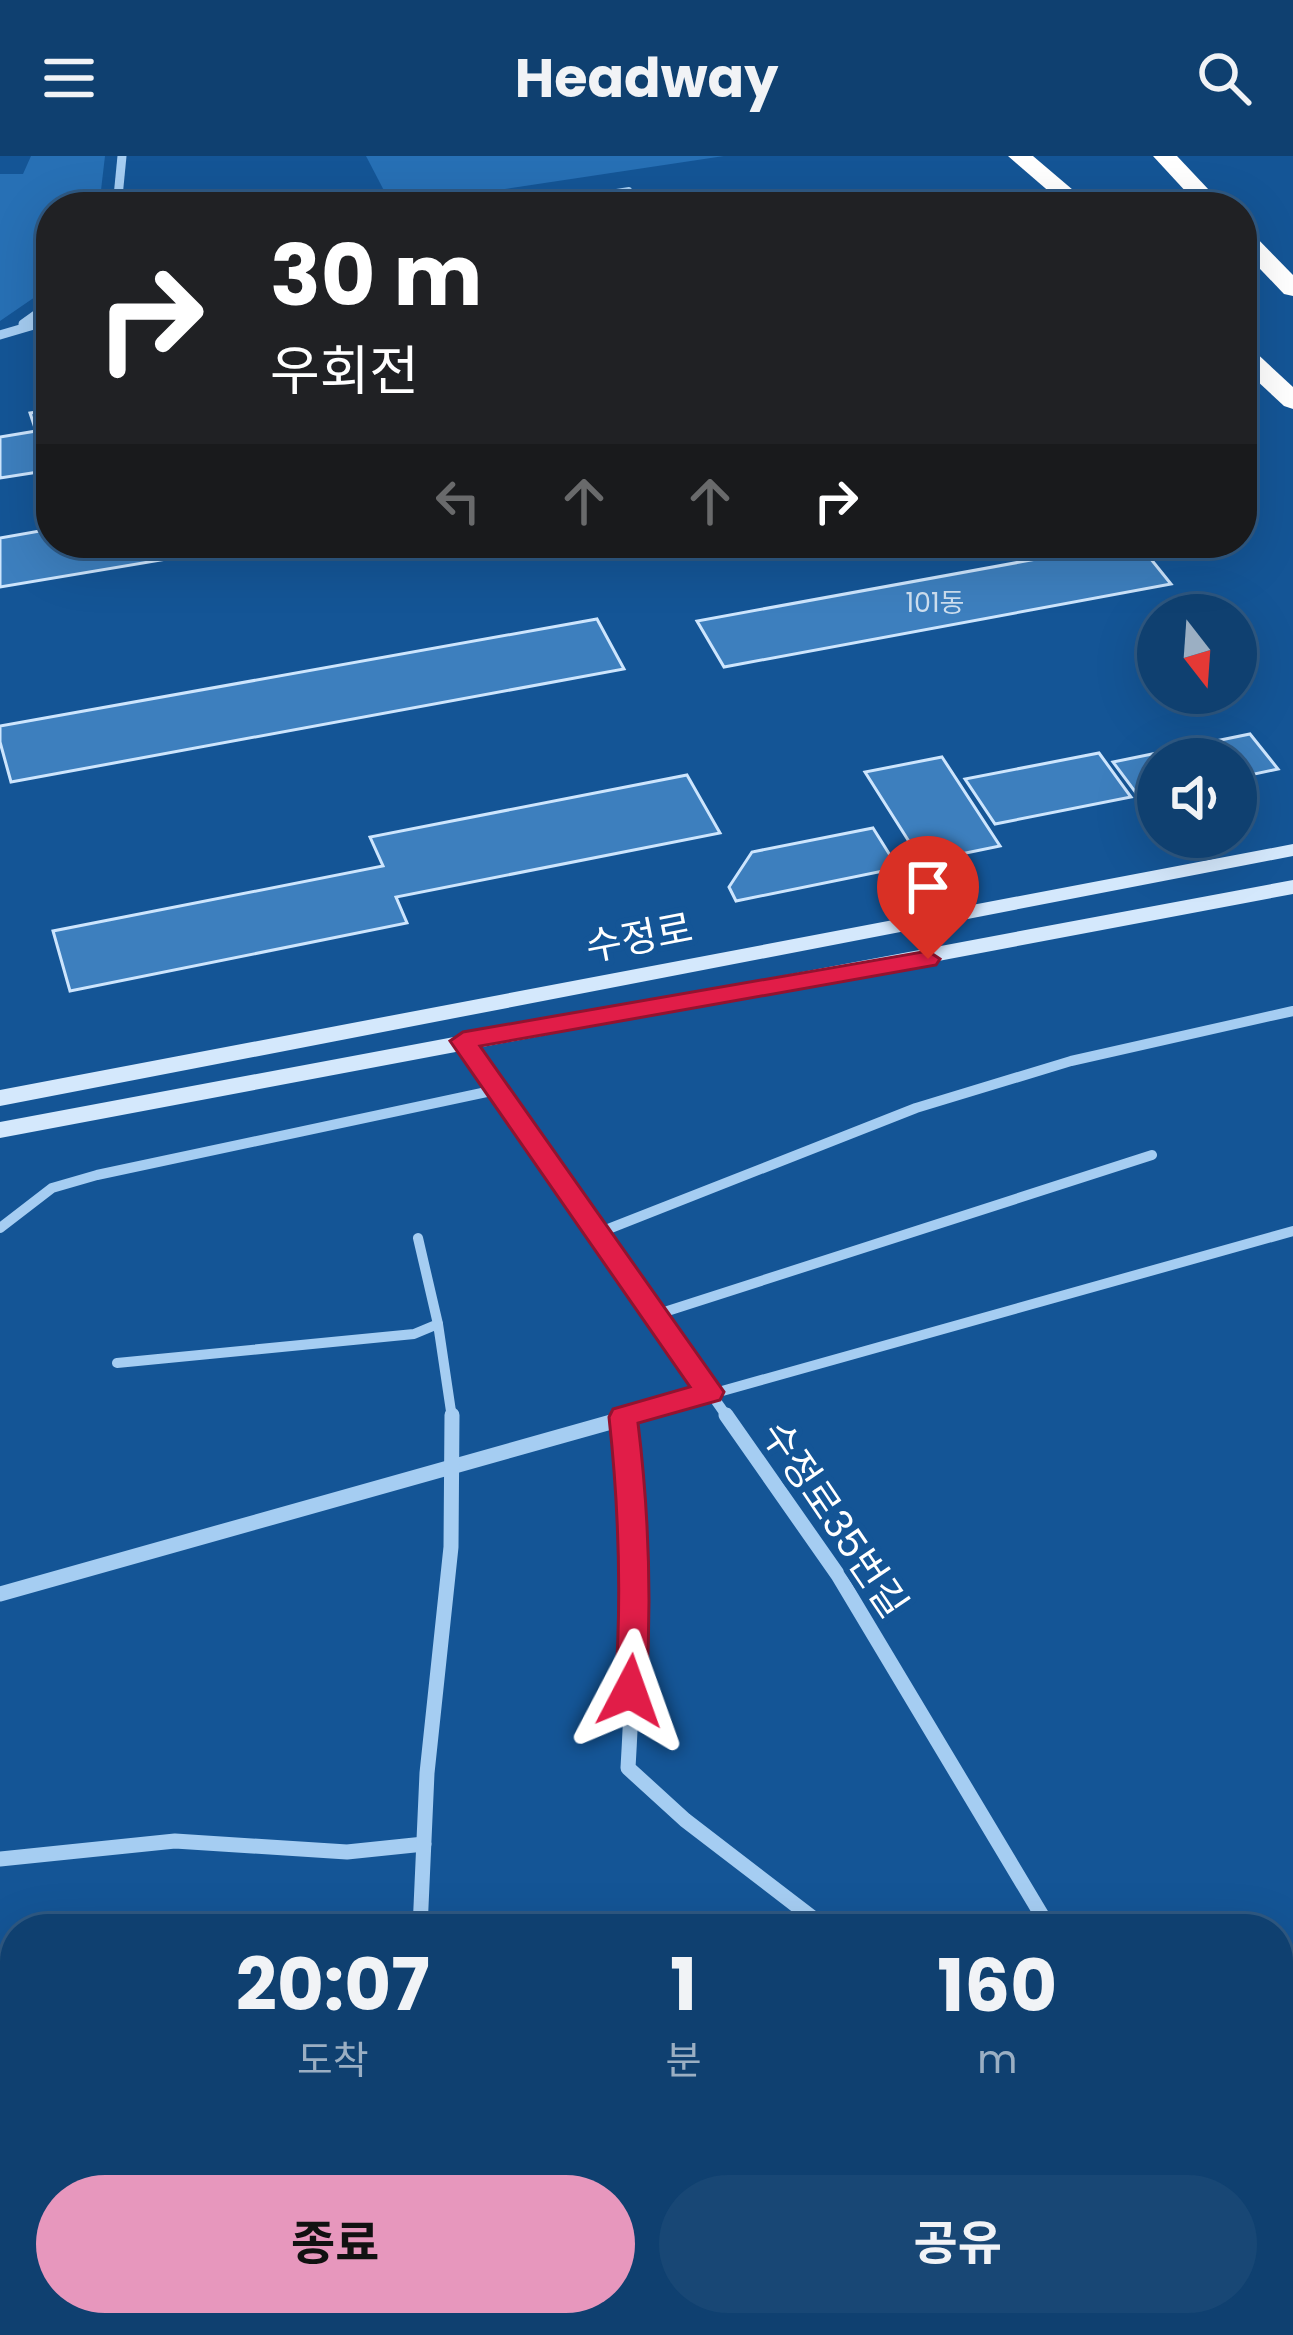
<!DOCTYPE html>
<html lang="ko">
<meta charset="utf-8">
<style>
:root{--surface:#0f4070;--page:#184775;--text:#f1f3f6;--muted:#9bafc3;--line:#2f5983;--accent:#e797bd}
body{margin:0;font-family:Poppins,"Noto Sans KR",sans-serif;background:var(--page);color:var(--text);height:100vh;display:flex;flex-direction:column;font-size:45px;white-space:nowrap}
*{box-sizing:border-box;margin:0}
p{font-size:39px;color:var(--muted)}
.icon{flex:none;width:66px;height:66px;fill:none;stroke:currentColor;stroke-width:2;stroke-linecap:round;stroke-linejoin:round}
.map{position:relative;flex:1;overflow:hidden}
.panel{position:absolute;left:0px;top:1758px;width:1293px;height:423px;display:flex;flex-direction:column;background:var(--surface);border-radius:48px 48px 0 0;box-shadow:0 12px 48px #0002,0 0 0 3px var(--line)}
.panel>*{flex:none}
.top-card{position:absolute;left:36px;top:36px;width:1221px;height:366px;border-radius:48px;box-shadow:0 12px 48px #0002,0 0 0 3px var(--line);background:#202124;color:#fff;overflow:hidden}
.needle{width:78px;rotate:163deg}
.tools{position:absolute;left:1137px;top:438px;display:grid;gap:24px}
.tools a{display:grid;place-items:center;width:120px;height:120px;border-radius:50%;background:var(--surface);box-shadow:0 12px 48px #0002,0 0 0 3px var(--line);font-size:60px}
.pin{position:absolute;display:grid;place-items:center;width:102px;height:102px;color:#fff;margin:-123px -51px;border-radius:50% 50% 50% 0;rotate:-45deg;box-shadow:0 0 12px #0007}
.pin .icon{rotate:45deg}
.me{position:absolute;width:132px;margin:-66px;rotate:4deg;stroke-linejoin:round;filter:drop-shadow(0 0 9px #0008)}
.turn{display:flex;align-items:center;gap:42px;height:252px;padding:0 36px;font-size:54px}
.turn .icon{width:156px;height:156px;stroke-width:2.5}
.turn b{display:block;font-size:84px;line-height:102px}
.lanes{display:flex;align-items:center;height:114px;padding:0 36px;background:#0003;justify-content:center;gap:60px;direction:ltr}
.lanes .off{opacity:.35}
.eta{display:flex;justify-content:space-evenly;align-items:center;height:204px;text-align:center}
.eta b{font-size:72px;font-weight:700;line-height:84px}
.primary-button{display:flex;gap:24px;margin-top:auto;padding:24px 36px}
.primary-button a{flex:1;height:138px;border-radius:72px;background:var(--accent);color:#111;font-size:48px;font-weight:700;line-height:138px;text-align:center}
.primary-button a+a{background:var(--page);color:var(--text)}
header{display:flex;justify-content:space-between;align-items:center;height:156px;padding:0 36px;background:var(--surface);font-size:54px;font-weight:700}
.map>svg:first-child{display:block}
</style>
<header><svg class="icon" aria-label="menu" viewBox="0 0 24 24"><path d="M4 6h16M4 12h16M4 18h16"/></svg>Headway<svg class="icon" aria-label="search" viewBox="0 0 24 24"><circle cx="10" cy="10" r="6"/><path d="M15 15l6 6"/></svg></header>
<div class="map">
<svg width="1293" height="2179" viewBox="0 0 1293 2179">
<rect width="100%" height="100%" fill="#145596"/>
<g fill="#2770b5">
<polygon points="31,0 105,0 99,51 51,51 51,130 0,165 0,18 23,18"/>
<polygon points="366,0 724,0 392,50"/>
</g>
<g fill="#3d7fbe" stroke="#cde5fd" stroke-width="3">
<polygon points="51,254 51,295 44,296 51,314 0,322 0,281 36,275 30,257"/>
<polygon points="51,373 51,387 262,387 0,431 0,382"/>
<polygon points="1124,387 1138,387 1171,428 724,511 697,465"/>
<polygon points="597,463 624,513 11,626 0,586 0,570"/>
<polygon points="1250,578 1278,613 1236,622 1236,603 1158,603 1158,638 1139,641 1113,606"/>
<polygon points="1099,597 1131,641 995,668 965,623"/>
<polygon points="942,601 1000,690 922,706 865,616"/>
<polygon points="687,619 720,677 396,741 407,767 70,835 53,775 383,710 370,681"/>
<polygon points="873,672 898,712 736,745 729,731 752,696"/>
</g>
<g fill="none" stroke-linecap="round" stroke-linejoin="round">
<polyline stroke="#a5cdf2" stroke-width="6" points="523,51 629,34"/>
<g stroke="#a5cdf2" stroke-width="9">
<polyline points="117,51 122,0"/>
<polyline points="23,168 51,148"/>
<polyline points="0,179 51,164"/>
</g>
<g stroke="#a5cdf2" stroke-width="10">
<polyline points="462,885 728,1262"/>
<polyline points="0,1072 52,1032 97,1019 496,934"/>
<polyline points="598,1077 916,952 1071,905 1293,855"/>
<polyline points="655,1159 1152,999"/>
<polyline points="438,1168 452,1262"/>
<polyline points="117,1207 414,1178 438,1168 418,1082"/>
<polyline points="626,1262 1293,1075"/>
</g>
<g stroke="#a5cdf2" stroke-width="15">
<polyline points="726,1259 838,1419 1050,1773"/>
<path d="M 623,1261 C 637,1379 635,1493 628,1612 L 685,1664 L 827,1773"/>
<polyline points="0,1438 636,1259"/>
<polyline points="0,1703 175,1685 347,1696 424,1688"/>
<polyline points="420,1773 427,1617 451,1391 452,1259"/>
<polyline points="0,1886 15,1885"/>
<polyline points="1202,2166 1205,2179"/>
<polyline points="0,2177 43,2166"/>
</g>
<g fill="#d4e8fc" fill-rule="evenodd">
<polygon points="1293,688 1293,700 0,950 0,934"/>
<polygon points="1293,724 1293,738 0,982 0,966"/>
</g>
<g fill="#fff" fill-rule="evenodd">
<polygon points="1008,0 1033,0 1093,51 1067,51"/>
<polygon points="1153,0 1177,0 1225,51 1200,51"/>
<polygon points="1242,73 1250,75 1293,119 1293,140 1284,138 1242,94"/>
<polygon points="1242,189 1251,192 1293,231 1293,253 1284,250 1242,211"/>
</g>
</g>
<path fill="#e11d48" stroke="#92132f" stroke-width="3" d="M 928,795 L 940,803 L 936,809 L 480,890 L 724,1236 L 720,1244 L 638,1267 C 649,1357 652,1445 646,1535 L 641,1544 L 630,1548 L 619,1544 L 615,1535 C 622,1442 619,1353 609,1261 L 613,1253 L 690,1231 L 450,885 L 463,876 Z"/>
<g text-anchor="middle" stroke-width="12" stroke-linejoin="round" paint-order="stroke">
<g font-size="27" fill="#cedfef">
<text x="935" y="456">101동</text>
</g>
<g font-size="39" fill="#fff" stroke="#145596">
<text transform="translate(639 781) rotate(-11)" y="14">수정로</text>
<text transform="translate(835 1363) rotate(56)" y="14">수정로35번길</text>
</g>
</g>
</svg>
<div class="tools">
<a><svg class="needle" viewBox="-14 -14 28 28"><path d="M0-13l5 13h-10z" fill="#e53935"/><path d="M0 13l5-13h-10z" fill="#9bafc3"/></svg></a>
<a><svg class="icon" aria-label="sound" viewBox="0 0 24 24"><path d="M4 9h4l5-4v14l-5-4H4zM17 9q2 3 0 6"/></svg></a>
</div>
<div class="pin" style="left:928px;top:803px;background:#d93025"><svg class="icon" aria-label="arrive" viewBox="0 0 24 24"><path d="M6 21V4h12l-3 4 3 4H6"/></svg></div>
<svg class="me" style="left:630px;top:1535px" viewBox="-20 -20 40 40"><path d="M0-17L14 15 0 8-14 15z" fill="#e11d48" stroke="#fff" stroke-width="4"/></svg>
<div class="top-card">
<div class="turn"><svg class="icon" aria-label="right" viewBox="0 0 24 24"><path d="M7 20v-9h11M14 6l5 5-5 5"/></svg><div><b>30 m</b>우회전</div></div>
<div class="lanes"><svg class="icon off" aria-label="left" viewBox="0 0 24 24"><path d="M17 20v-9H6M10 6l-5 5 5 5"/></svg><svg class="icon off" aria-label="ahead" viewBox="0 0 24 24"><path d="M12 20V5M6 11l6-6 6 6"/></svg><svg class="icon off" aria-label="ahead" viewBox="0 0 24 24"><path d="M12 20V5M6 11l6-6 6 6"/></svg><svg class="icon" aria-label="right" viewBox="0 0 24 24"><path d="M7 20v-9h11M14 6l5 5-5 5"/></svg></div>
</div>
<section class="panel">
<div class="eta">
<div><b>20:07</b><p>도착</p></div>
<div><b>1</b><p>분</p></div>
<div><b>160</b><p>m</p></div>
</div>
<div class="primary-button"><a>종료</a><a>공유</a></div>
</section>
</div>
